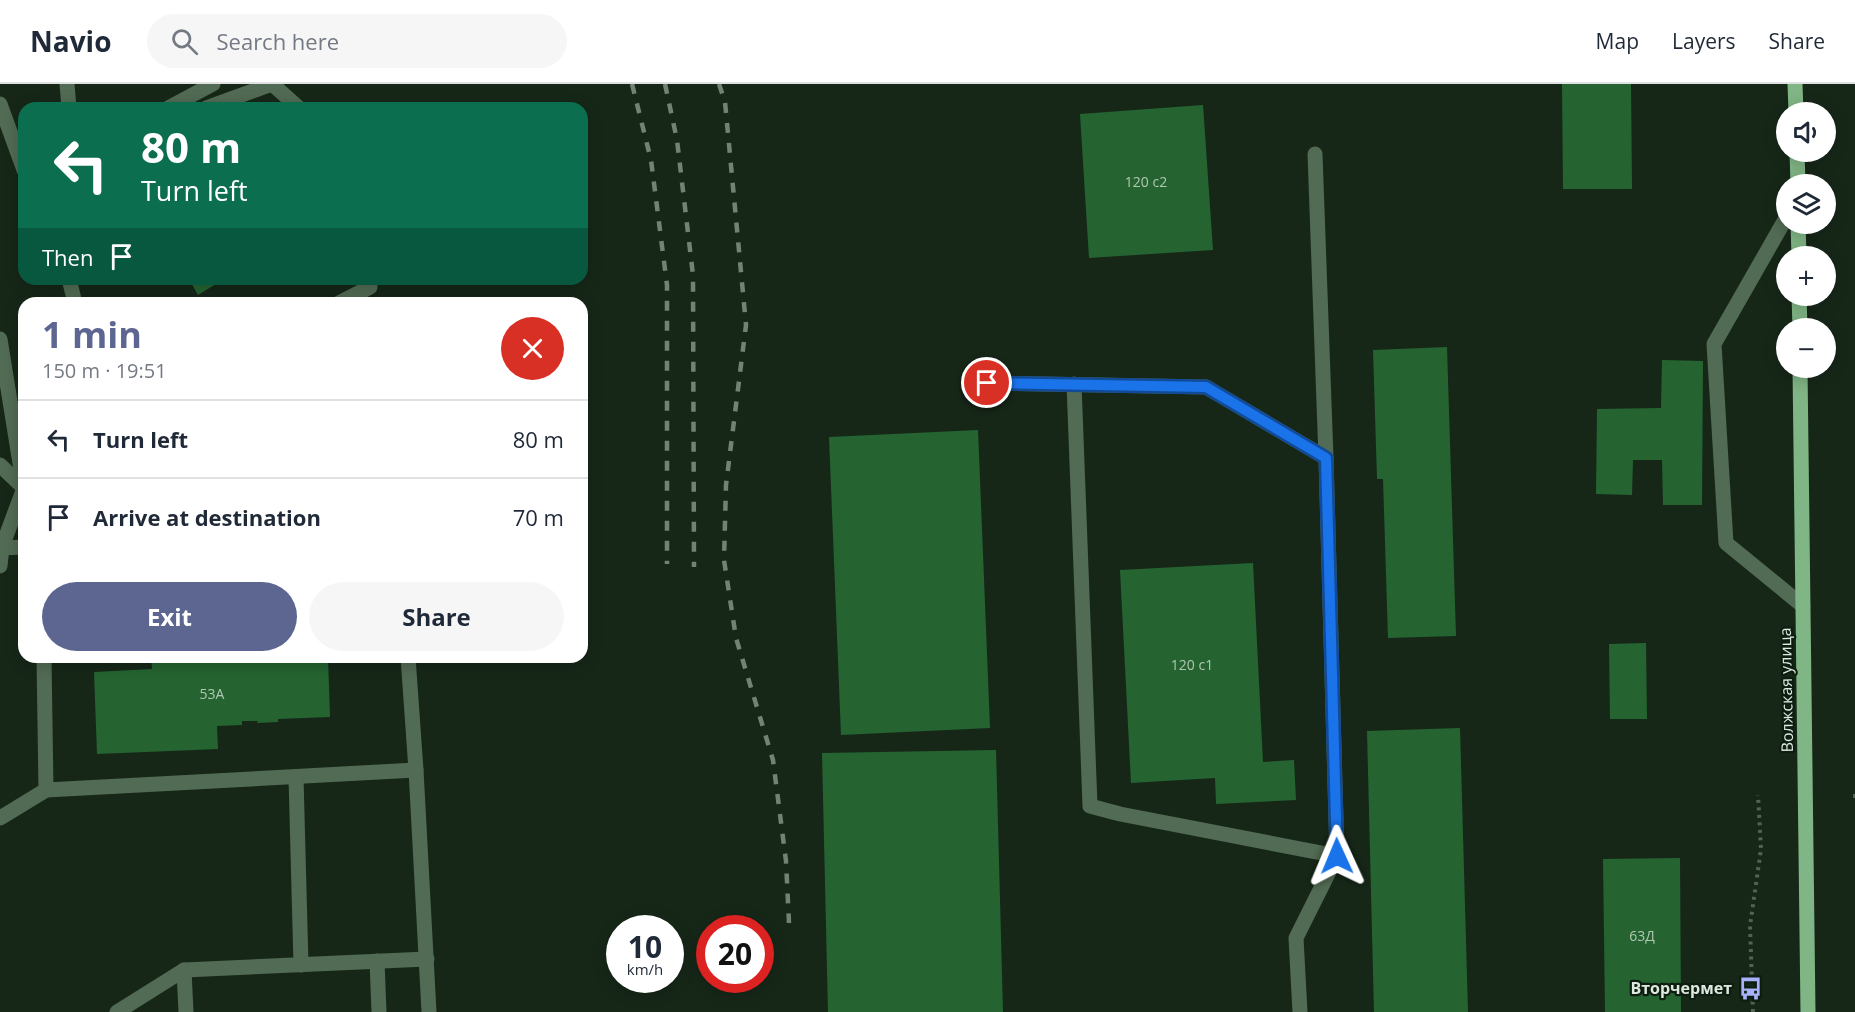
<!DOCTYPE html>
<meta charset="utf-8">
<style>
:root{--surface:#fff;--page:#f6f6f7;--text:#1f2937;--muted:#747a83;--line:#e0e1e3;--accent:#5c6690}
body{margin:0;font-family:"Open Sans",sans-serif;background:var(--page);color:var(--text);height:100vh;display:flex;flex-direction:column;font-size:22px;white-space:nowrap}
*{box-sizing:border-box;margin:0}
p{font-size:20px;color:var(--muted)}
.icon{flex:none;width:33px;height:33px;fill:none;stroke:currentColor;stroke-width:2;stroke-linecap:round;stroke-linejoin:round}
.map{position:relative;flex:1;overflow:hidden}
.side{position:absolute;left:18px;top:213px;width:570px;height:366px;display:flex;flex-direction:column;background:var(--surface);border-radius:18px;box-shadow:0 3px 15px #0003}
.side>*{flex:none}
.top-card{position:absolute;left:18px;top:18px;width:570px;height:183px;border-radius:18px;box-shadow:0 3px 15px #0003;background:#0b6e4f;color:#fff;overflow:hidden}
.tools{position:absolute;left:1776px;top:18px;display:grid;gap:12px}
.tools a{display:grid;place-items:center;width:60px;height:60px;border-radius:50%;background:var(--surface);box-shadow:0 3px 15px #0003;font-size:30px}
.speed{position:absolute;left:606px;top:831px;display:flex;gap:12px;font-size:30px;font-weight:700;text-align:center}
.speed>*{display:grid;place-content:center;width:78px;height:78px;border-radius:50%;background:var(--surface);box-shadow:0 3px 15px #0003;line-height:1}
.speed small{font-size:15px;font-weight:400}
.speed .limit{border:9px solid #d22;background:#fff;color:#111}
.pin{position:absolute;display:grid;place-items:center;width:51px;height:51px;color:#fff;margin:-26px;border:3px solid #fff;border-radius:50%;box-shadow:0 2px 6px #0007}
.me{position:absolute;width:66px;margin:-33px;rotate:359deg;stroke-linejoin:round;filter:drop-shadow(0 0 4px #0008)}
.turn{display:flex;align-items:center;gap:21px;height:126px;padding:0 24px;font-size:27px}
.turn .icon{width:78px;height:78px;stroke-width:2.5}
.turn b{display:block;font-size:42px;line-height:51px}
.then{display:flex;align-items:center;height:57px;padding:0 24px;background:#0003;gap:12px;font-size:22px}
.round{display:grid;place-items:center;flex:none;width:63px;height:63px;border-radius:32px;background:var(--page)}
.headline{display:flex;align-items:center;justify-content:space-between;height:102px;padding:0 24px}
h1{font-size:36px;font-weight:700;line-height:45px;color:var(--accent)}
.action{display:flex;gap:12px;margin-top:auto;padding:12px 24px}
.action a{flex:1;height:69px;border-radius:36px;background:var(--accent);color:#fff;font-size:24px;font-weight:700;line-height:69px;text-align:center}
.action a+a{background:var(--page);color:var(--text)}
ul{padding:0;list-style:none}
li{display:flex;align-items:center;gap:18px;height:78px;padding:0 24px;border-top:2px solid var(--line)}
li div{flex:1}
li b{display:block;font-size:22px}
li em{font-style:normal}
header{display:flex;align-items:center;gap:36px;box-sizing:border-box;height:84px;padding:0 30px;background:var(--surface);border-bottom:2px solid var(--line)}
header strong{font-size:28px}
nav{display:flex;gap:33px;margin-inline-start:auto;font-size:21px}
.search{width:420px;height:54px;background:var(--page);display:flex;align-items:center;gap:15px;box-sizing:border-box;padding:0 21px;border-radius:33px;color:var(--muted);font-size:22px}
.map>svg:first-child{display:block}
</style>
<header>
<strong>Navio</strong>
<div class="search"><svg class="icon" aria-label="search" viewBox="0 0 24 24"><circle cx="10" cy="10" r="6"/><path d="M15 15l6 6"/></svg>Search here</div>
<nav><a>Map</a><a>Layers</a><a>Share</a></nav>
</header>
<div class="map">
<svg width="1855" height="928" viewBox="0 0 1855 928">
<rect width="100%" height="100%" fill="#162718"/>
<g fill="#256431">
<polygon points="1562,0 1631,0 1632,105 1563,105"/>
<polygon points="1203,21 1213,166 1089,174 1080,30"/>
<polygon points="189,195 224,195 198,211"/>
<polygon points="1447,263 1456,552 1388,554 1383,395 1377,395 1373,266"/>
<polygon points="1662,276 1703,277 1702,421 1663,421 1662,376 1633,376 1632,411 1596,410 1597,325 1661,324"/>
<polygon points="978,346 990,644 841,651 829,353"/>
<polygon points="1253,479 1263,678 1294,676 1296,716 1216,720 1215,694 1131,699 1120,486"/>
<polygon points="1646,559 1647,635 1610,635 1609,560"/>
<polygon points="151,573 328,573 330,633 278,635 278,638 257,639 258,637 242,637 242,641 217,642 218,665 97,670 94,588 152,585"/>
<polygon points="1460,644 1468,928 1374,928 1367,647"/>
<polygon points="996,666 1003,928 828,928 822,669"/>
<polygon points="1680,774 1681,928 1605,928 1603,775"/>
</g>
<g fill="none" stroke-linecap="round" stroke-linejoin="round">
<g stroke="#536255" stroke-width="4" stroke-dasharray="3 4.5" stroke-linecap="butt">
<polyline points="1853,712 1855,712"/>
<polyline points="1753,928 1750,842 1761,765 1758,711"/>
</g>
<g stroke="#526b54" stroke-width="15">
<polyline points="67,0 69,24"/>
<polyline points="0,20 24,86"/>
<polyline points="168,24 213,0"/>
<polyline points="206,24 272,0 299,24"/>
<polyline points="1786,134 1714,260 1726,459 1803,522"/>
<polyline points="69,195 75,219"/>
<polyline points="339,219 370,203 369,195"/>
<polyline points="0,255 24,404 2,463 0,482"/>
<polyline points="987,299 1206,303 1326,374"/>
<polyline points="1074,300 1090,722 1120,730 1337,772"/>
<polyline points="0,381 24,404"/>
<polyline points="0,464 24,463"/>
<polyline points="44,573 46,706 416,686"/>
<polyline points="408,573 416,686 429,928"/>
<polyline points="296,693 301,881"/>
<polyline points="0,734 46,706"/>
<polyline points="377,877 379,928"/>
<polyline points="184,886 186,928"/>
<polyline points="117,928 184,886 427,875"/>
<polyline points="1300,928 1296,854 1337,772 1326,374 1315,70"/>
</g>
<g stroke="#80b585" stroke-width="15">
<polyline points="1795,0 1796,28"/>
<polyline points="1797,68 1798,100"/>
<polyline points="1798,140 1799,172"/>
<polyline points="1799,212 1800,244"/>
<polyline points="1800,284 1808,928"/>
</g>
<g stroke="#748276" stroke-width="4.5" stroke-dasharray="10 10" stroke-linecap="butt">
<polyline points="632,0 651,76 667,201 667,480"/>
<polyline points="665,0 677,56 693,191 694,483"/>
<polyline points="719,0 725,18 746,241 726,401 724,476 736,554 773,676 786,777 789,839"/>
</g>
</g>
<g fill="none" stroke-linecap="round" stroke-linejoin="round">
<defs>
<polyline id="route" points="987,299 1206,303 1326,374 1337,772"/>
</defs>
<use href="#route" stroke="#114b97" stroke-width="15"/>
<use href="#route" stroke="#1a73e8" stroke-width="10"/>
</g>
<defs>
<symbol id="bus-bare" viewBox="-9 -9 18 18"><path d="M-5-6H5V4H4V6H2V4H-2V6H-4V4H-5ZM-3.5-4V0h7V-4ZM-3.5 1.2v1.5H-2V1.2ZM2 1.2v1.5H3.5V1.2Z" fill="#a7b1fc" stroke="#0d1d0f" stroke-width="2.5" paint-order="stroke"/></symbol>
</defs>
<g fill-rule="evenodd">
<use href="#bus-bare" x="1734" y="888" width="33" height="33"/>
</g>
<g text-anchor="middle" stroke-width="4.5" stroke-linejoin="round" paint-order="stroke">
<g font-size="14" fill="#afc7b3">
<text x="1146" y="103">120 с2</text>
<text x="1192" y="586">120 с1</text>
<text x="212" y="615">53А</text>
<text x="1642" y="857">63Д</text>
</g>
<g font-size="16" fill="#dde8de" stroke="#0d1d0f">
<text transform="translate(1786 606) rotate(-91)" y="6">Волжская улица</text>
</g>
<g font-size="16" font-weight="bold" fill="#dde8de" stroke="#0d1d0f" text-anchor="end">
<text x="1732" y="910">Вторчермет</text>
</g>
</g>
</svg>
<div class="tools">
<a><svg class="icon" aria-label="sound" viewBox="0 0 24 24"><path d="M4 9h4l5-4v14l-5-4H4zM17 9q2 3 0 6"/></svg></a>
<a><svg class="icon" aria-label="layers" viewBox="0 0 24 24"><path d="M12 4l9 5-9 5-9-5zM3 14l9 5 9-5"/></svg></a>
<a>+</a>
<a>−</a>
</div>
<div class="speed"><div>10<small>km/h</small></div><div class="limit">20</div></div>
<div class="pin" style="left:987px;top:299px;background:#d93025"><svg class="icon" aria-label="arrive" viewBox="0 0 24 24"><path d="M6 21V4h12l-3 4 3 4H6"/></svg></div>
<svg class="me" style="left:1337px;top:772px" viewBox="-20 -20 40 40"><path d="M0-17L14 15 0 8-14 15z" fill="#1a73e8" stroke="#fff" stroke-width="4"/></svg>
<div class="top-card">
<div class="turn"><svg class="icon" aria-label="left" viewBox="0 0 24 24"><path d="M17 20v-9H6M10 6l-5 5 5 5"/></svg><div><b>80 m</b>Turn left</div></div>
<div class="then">Then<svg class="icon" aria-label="arrive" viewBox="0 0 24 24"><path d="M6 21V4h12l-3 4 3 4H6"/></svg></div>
</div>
<section class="side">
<div class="headline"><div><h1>1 min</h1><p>150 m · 19:51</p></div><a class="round" style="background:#d93025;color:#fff"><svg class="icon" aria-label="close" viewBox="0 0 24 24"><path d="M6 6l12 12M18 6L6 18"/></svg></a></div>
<ul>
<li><svg class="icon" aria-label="left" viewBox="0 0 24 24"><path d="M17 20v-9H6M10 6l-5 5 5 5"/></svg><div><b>Turn left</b></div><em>80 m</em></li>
<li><svg class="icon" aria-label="arrive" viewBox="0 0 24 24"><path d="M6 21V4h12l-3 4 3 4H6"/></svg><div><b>Arrive at destination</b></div><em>70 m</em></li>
</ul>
<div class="action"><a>Exit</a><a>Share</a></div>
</section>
</div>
